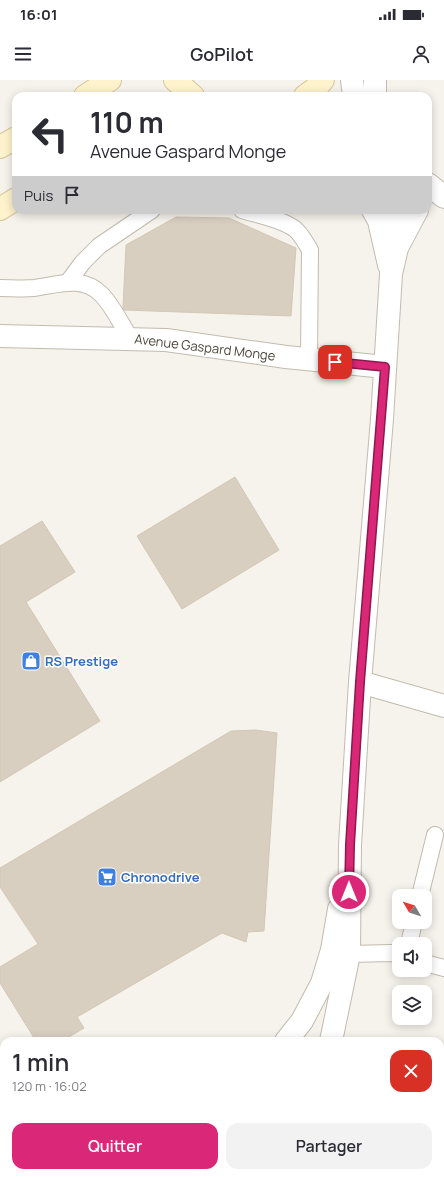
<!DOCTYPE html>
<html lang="fr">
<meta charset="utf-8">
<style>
:root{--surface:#fff;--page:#f2f2f3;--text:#2b2b33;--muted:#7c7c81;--accent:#db2777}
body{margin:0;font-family:Manrope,sans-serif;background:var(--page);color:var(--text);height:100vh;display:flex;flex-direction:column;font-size:15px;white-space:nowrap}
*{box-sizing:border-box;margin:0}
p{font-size:13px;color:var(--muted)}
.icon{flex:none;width:22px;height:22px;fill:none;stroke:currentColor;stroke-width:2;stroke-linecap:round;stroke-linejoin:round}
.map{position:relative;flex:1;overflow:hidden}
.drawer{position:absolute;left:0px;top:957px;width:444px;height:140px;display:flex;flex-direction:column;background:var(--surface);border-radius:12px 12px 0 0;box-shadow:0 2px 10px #0003}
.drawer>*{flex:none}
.hud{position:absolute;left:12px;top:12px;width:420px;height:122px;border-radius:12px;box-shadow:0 2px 10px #0003;background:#fff;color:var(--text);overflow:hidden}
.needle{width:26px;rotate:309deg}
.tools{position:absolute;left:392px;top:809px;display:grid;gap:8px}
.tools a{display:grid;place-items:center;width:40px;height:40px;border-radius:8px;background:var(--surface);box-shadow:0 2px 10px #0003;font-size:20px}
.pin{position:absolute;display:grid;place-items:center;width:34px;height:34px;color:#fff;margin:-17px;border-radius:8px;box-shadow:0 2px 6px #0006}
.me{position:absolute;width:44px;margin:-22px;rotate:0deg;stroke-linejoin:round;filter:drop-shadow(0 0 3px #0008)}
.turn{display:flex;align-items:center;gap:14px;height:84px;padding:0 12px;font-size:18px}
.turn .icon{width:52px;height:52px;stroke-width:2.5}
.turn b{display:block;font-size:28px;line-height:34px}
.then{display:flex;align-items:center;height:38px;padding:0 12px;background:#0003;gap:8px;font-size:15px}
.round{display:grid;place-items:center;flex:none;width:42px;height:42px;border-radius:12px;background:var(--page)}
.headline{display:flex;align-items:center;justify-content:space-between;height:68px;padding:0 12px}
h1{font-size:24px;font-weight:600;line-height:30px}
.action{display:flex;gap:8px;margin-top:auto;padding:8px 12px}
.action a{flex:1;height:46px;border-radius:12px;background:var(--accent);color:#fff;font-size:16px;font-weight:600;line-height:46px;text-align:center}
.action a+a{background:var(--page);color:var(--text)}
.status{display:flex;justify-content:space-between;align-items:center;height:28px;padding:0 20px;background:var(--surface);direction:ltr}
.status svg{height:11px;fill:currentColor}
header{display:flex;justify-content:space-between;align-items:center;height:52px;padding:0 12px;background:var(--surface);font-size:18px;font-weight:600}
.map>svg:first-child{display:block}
</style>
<div class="status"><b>16:01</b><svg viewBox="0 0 49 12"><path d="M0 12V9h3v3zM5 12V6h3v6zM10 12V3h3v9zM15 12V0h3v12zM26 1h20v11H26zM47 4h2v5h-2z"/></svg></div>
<header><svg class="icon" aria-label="menu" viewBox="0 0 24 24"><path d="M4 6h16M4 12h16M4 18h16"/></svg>GoPilot<svg class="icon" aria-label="person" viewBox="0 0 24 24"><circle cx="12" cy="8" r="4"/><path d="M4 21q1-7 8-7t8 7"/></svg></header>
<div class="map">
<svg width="444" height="1097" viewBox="0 0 444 1097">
<rect width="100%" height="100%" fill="#f6f3ec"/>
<g fill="#d8cfc1" stroke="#d3c7b4">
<polygon points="176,137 229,138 296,168 291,236 124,230 123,227 126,165"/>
<polygon points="235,397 279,470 182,529 137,456"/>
<polygon points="42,441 75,492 26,522 100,641 0,702 0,466"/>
<polygon points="256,650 277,653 264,851 248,852 246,862 222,853 77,937 84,948 62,961 36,961 0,903 0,887 38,864 0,807 0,788 231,651"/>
</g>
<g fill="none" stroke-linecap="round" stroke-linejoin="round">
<defs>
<g id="lane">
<path d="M 242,130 C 258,135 282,139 295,149 C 302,155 305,162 310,170 L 309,279"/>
<polyline points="68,202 83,182 99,166 152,130"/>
<path d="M 0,208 C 11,208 23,209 34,208 C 57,205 82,195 101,214 C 113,226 121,244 130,258"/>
<polyline points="420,816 435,755"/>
<polyline points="409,864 414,842"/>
<polyline points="349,874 392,873 399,875"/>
<polyline points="425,883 444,888"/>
<polyline points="440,1049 444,1050"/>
</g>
<g id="street">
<polyline points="352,0 354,16"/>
<polyline points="375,16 375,0"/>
<polyline points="428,104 444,117"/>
<polyline points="373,130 379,141 389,185"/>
<polyline points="398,166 417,130"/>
<polyline points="0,256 166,260 286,277 385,287"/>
<polyline points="360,602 444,626"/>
<polyline points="286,961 302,941 322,903 332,870 339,829"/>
<polyline points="331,961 349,874 350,765 360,602 382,339 391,194 397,168 398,147 396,130"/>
<polyline points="0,1050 4,1050"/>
<polyline points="263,1093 266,1097"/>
<polyline points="307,1097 307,1093"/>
</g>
<g id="secondary">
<polyline points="175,0 193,16"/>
<polyline points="85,16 110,0"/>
<polyline points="305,16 316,8 323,0"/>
<polyline points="0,67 16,58"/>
<polyline points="0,129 16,119"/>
</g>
</defs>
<use href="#lane" stroke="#c2bbae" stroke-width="18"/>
<use href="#street" stroke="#c2bbae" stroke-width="24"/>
<use href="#secondary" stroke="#d6c79b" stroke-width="24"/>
<use href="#lane" stroke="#fff" stroke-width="16"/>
<use href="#street" stroke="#fff" stroke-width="22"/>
<use href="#secondary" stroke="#fff3cd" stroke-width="22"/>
</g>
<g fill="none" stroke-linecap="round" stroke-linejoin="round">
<defs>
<polyline id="route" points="335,282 385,287 360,602 350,765 349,812"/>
</defs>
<use href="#route" stroke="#8e194d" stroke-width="10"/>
<use href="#route" stroke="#db2777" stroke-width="7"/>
</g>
<defs>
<symbol id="shop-square" viewBox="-11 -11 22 22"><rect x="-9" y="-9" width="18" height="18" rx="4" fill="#3f7fe0" stroke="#fff"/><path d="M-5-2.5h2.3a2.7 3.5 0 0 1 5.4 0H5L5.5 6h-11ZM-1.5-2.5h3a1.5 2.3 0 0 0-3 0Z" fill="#fff"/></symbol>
<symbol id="supermarket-square" viewBox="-11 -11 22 22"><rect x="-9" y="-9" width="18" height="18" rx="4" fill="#3f7fe0" stroke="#fff"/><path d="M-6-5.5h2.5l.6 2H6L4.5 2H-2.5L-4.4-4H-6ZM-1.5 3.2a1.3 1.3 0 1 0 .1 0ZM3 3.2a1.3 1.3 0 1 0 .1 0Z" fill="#fff"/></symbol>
</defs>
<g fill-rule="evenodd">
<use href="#shop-square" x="20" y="570" width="22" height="22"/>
<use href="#supermarket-square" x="96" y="786" width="22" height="22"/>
</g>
<g text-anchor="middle" stroke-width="3" stroke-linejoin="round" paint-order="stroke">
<g font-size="13" fill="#4b4439" stroke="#fff">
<text transform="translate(205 267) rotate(7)" y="5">Avenue Gaspard Monge</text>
</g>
<g font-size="13" font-weight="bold" fill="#366cbe" stroke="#fff" text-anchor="start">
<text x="45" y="586">RS Prestige</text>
<text x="121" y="802">Chronodrive</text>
</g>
</g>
</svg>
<div class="tools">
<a><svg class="needle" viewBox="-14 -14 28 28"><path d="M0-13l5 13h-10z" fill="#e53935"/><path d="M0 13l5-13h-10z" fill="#7c7c81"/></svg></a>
<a><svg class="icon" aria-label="sound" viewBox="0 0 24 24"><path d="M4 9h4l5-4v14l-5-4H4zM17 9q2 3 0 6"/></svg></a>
<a><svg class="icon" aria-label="layers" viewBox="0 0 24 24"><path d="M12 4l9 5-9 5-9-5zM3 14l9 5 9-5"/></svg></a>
</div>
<div class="pin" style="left:335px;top:282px;background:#d93025"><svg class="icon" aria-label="arrive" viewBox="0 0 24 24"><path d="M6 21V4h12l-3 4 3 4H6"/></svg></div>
<svg class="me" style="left:349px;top:812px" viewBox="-20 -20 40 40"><circle r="17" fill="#db2777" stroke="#fff" stroke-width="3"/><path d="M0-11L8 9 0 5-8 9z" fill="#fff"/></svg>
<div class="hud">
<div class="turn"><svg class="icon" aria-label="left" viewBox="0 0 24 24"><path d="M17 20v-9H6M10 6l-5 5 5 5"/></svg><div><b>110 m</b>Avenue Gaspard Monge</div></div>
<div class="then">Puis<svg class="icon" aria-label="arrive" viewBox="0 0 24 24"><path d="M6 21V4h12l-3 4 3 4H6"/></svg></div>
</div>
<section class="drawer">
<div class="headline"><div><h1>1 min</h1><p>120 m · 16:02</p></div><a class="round" style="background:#d93025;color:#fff"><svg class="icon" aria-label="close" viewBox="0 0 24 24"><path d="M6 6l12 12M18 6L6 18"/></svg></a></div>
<div class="action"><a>Quitter</a><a>Partager</a></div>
</section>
</div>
